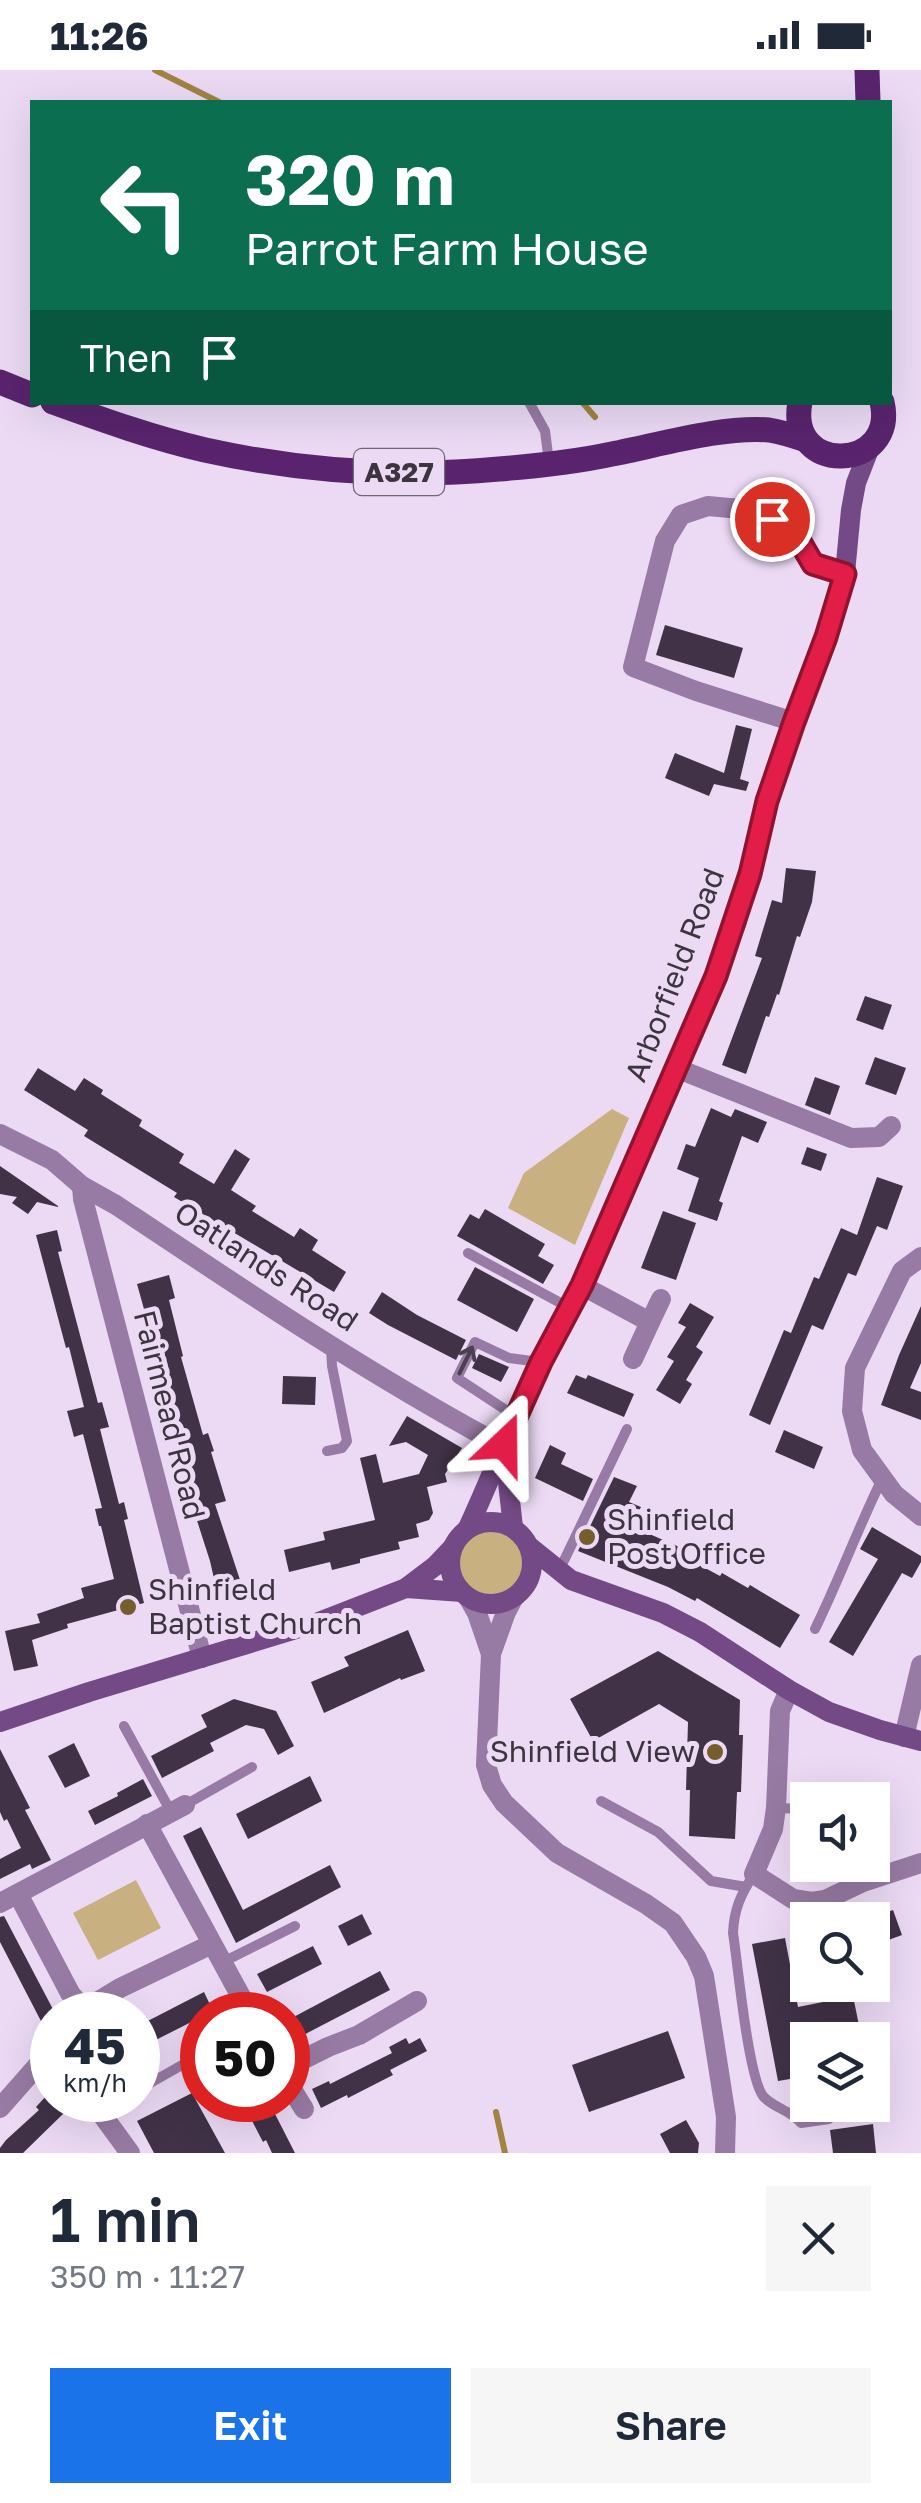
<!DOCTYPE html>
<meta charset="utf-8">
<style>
:root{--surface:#fff;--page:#f6f6f7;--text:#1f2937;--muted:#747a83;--accent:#1a73e8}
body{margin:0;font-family:"Golos Text",sans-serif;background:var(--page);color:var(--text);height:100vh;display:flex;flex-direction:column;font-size:38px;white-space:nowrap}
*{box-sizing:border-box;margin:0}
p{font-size:32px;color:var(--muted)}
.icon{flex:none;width:55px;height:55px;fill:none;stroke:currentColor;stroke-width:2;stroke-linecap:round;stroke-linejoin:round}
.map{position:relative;height:2083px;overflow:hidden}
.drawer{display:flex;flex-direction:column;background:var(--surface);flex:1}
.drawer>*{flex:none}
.hud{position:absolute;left:30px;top:30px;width:862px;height:305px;border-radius:0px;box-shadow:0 10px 40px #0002;background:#0b6e4f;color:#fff;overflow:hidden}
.tools{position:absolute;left:790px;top:1712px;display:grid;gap:20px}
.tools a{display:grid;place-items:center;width:100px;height:100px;border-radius:0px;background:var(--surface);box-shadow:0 10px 40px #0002;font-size:50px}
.speed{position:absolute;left:30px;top:1922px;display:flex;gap:20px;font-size:50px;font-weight:700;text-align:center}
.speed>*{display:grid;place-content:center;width:130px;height:130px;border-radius:50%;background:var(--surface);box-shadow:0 10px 40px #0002;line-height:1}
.speed small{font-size:25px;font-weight:400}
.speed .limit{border:15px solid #d22;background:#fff;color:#111}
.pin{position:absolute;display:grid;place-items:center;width:85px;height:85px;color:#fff;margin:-42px;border:5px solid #fff;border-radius:50%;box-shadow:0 2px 10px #0007}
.me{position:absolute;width:110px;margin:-55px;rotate:23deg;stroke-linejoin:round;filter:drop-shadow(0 0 8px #0008)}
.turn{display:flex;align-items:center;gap:35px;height:210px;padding:0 50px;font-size:45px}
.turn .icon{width:130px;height:130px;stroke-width:2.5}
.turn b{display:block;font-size:70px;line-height:85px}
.then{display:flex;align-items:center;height:95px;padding:0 50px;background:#0003;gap:20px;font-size:38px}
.round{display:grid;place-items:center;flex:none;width:105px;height:105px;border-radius:0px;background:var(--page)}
.overview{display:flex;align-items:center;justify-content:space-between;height:170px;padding:0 50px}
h1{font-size:60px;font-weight:600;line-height:75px}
.button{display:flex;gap:20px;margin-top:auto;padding:20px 50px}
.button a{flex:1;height:115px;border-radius:0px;background:var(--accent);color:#fff;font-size:40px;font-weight:600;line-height:115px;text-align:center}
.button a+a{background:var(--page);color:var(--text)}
.status{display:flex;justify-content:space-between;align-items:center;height:70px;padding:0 50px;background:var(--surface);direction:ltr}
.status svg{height:28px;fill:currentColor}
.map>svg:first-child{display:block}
</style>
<div class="status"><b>11:26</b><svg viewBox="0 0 49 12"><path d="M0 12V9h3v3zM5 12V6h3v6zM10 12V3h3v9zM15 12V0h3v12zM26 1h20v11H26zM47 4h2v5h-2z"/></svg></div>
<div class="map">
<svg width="921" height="2083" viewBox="0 0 921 2083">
<rect width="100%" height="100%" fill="#ecdaf5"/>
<g fill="#c8b080">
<polygon points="612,1039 629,1048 575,1175 508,1138 524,1103"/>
<circle cx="491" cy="1493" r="32"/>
<polygon points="136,1810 161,1858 98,1890 73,1843"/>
</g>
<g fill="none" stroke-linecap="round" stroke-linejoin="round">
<g stroke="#a28342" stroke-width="6">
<polyline points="155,0 219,32"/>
<polyline points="582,332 595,347"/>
<polyline points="496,2042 505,2083"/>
</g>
</g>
<g fill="#413247">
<polygon points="665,555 743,578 734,608 656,585"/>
<polygon points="736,655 752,659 740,709 749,712 746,721 714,714 709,726 665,708 675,683 724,703"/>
<polygon points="786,798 816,801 812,832 800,867 797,866 779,925 777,924 769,947 766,946 746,1004 722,995 762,888 755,886 772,830 782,833"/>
<polygon points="865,926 892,935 883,960 856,950"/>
<polygon points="875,987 906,998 896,1025 865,1014"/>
<polygon points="38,998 75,1021 84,1008 103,1020 101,1024 142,1050 139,1056 184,1084 179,1093 214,1114 235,1079 250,1089 231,1120 256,1136 252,1141 294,1167 300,1158 318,1170 312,1180 346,1202 334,1222 174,1127 177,1123 84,1066 88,1060 24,1020"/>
<polygon points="815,1007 840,1016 830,1045 805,1035"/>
<polygon points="711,1038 731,1047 735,1039 767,1052 758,1073 742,1066 719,1131 723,1133 717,1151 688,1141 699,1108 677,1099 686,1074 695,1077"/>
<polygon points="807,1077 827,1084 821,1101 801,1094"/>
<polygon points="0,1096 58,1136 58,1137 37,1132 28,1144 12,1133 17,1127 0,1124"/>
<polygon points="877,1107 903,1116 887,1160 877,1156 856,1206 848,1203 823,1260 812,1255 770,1355 749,1345 784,1260 791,1263 814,1207 819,1209 841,1158 857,1165"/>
<polygon points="485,1139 545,1174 538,1186 554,1195 543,1214 457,1166 470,1144 479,1149"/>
<polygon points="663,1141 696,1153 676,1210 641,1198"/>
<polygon points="57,1160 62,1181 58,1182 98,1333 102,1332 109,1357 100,1359 119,1434 124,1432 128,1449 124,1450 144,1533 67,1554 68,1558 32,1570 38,1596 14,1601 5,1561 40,1553 37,1544 84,1528 81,1518 114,1509 101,1456 99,1456 95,1439 102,1438 83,1364 74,1367 67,1341 84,1337 69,1277 66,1278 36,1165"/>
<polygon points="475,1197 534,1229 517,1262 457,1230"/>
<polygon points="169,1205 175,1228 169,1230 183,1286 181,1287 203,1365 208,1363 214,1381 211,1382 226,1431 215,1434 243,1519 218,1526 210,1491 183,1407 188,1405 178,1372 181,1372 137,1214"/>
<polygon points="382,1222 417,1245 466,1270 456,1290 388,1255 369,1243"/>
<polygon points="690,1233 714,1247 696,1277 703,1282 686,1310 692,1314 680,1334 656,1320 674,1291 667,1287 686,1257 678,1253"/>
<polygon points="921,1236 921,1293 910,1318 921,1322 921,1350 881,1335 899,1285"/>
<polygon points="479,1284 509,1297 501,1312 472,1298"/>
<polygon points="576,1305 586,1309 588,1305 634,1324 624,1347 567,1323"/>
<polygon points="283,1306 316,1307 315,1335 282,1334"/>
<polygon points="407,1346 462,1378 445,1404 447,1412 427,1417 433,1443 429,1450 416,1454 419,1467 398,1472 400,1479 360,1489 360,1493 332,1500 330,1492 289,1502 284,1480 325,1470 323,1462 375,1450 360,1388 376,1384 383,1413 419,1404 428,1385 406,1372 389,1376"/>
<polygon points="784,1360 823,1377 814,1399 775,1382"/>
<polygon points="550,1375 566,1383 561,1394 593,1409 583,1431 535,1408"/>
<polygon points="614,1407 637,1416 629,1432 641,1437 631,1456 684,1479 681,1485 720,1506 722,1503 748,1518 750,1515 800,1545 780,1578 697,1528 695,1531 668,1517 578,1481"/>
<polygon points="872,1457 921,1486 921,1492 912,1508 902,1503 853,1586 829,1572 878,1489 860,1479"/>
<polygon points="408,1560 425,1601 401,1610 400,1608 324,1643 311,1612 349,1596 344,1587"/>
<polygon points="658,1581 740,1630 739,1665 743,1665 741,1722 737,1722 735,1769 689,1766 690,1720 686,1720 688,1652 659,1634 593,1671 570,1629"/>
<polygon points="234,1629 276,1641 294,1676 278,1685 264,1659 246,1655 210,1673 214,1681 162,1708 151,1686 207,1657 201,1645"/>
<polygon points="74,1673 90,1706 65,1718 48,1686"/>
<polygon points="0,1679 30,1738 25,1740 51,1790 32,1799 30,1794 0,1809 0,1789 21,1778 7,1749 4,1751 0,1742"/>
<polygon points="310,1706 322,1731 248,1769 236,1744"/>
<polygon points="143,1709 152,1726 95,1755 88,1741 118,1726 117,1723"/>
<polygon points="201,1757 243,1840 330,1795 341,1817 236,1873 183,1766"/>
<polygon points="893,1840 902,1865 872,1876 872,1848"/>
<polygon points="362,1844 372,1864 348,1876 338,1856"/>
<polygon points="4,1846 56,1945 52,1945 52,1950 43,1955 0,1872 0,1847"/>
<polygon points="785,1868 798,1937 853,1926 861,1965 833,1970 808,1970 808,1975 804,1975 808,2006 778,2011 752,1874"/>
<polygon points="313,1876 322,1894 267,1922 257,1904"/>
<polygon points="380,1901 390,1920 288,1973 288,1950"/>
<polygon points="204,1922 213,1941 138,1979 138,1956"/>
<polygon points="668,1961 685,2008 589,2042 572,1995"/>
<polygon points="406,1968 409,1974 420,1968 427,1981 390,2000 393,2005 348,2028 347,2025 321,2038 312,2019 329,2011 330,2014 392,1983 389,1977"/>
<polygon points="192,2023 225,2083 154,2083 137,2051"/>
<polygon points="46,2026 64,2043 23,2083 0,2083 0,2078 6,2070 39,2040 36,2037"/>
<polygon points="237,2030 282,2030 269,2038 272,2044 274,2042 295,2083 272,2083 266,2070 263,2072 250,2047 246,2049"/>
<polygon points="686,2050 699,2073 698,2083 670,2083 660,2064"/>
<polygon points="873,2054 876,2083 833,2083 830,2060"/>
</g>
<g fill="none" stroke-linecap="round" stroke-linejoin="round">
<g stroke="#987ba4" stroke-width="10">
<polyline points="529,332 545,361 549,392"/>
<polyline points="468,1183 568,1237"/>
<polyline points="515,1346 457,1308 475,1272 509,1288 540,1292"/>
<polyline points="327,1381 342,1378 347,1371 332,1296 331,1278"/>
<polyline points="559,1501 627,1359"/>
<path d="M 815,1559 C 839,1510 858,1458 882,1409"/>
<polyline points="124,1656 171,1742"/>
<polyline points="601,1731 658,1762 711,1811 746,1817"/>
<polyline points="185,1735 252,1697"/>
<polyline points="776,1738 808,1739"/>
<path d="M 754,1804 C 741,1824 734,1839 733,1863 C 738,1895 748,2006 763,2026 C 773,2038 789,2039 801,2053 L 829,2049"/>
<polyline points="223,1892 295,1856"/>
<polyline points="138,2020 182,1995"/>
<polyline points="103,2046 119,2030"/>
</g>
<g stroke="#987ba4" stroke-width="20">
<polyline points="794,652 696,621 633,597 665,471 681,445 708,436 751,440 792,458 813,494 845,503"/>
<polyline points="676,998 851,1068 879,1067 891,1056"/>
<path d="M 0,1064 L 52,1090 L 82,1116 L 116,1135 C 239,1217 362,1300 493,1371 L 504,1375"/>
<polyline points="82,1116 83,1129 202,1588"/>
<polyline points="921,1187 902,1201 855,1298 852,1341 862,1380 894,1424 921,1446"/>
<polyline points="581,1215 650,1252 661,1229"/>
<polyline points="633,1289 650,1252"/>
<polyline points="468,1527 477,1543 491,1584"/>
<polyline points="514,1527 506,1542 491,1584 486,1695 492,1715 504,1733 557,1783 646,1834 673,1853 696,1887 704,1906 726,2047 725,2083"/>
<polyline points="789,1620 780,1641 776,1738 773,1759 754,1804 793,1829 812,1832 825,1830 863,1812 921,1793"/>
<polyline points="904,1667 921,1595"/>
<polyline points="147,1754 251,1945"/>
<polyline points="18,1824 70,1923 84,1940"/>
<polyline points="0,1833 185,1735"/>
<polyline points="80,1945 84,1940 120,1918 212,1874"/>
<polyline points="288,1997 328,1977 359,1965 417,1931"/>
<polyline points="288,2013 304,2039"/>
<polyline points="88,2030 103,2046 130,2083"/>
<polyline points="0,2038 52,1979"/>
</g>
<g stroke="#734a85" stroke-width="20">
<polyline points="504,1377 513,1457"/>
<circle cx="491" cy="1493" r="41"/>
<path d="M 468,1458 C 505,1377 535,1292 581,1215 L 716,906 L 736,854 L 750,804 L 767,731 L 794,652 L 826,567 L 845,503 L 851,440 L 856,413 L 870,377"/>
<polyline points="530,1477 571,1510 663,1543 700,1562 789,1620 829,1642 880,1660 921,1671"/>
<polyline points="406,1518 462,1522"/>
<polyline points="0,1652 89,1622 316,1553 406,1518 435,1496 452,1478"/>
</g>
<g stroke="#59246d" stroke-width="25">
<polyline points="867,0 868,32"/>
<polyline points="0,312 32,325"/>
<path d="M 53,332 C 103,350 153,368 205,380 C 301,401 401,408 499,399 C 537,396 575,392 612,384 C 659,375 722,356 769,360 C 782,362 794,366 806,370"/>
<path d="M 800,332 C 786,407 898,401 882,332"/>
</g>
</g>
<defs><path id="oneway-shaft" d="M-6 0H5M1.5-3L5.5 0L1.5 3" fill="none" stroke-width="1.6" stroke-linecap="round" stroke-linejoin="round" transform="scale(2.5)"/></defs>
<use stroke="#4a404f" href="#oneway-shaft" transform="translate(466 1290) rotate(-64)"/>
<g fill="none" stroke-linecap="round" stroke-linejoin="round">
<defs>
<polyline id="route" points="504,1374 541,1292 582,1215 716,906 750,804 767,731 794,652 826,567 845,504 813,494 792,458 772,449"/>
</defs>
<use href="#route" stroke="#92132f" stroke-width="25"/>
<use href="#route" stroke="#e11d48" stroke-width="18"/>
</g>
<g fill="#755e2e" stroke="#ecdaf5" stroke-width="4">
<circle cx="587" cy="1467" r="10"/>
<circle cx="128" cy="1537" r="10"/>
<circle cx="715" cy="1682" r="10"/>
</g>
<g text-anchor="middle" stroke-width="10" stroke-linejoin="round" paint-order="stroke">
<rect fill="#ecdaf5" stroke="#716676" stroke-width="2.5" x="354" y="379" width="90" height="46" rx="8"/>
<g font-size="28" font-weight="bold" fill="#3c3540">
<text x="399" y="412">A327</text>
</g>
<g font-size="30" fill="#3c3540" stroke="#ecdaf5">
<text transform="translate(675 905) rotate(-69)" y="10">Arborfield Road</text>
<text transform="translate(266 1197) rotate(33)" y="10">Oatlands Road</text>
<text transform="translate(169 1345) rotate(76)" y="10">Fairmead Road</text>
</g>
<g font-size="30" fill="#3c3540" stroke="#ecdaf5" text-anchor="start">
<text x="607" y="1460">Shinfield<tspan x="607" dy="34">Post Office</tspan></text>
<text x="148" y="1530">Shinfield<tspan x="148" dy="34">Baptist Church</tspan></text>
<text x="695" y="1692" text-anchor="end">Shinfield View</text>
</g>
</g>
</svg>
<div class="tools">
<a><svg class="icon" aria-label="sound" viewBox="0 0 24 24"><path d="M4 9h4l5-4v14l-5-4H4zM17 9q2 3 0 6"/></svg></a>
<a><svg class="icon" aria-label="search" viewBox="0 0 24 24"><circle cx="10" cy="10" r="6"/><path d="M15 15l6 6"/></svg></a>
<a><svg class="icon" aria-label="layers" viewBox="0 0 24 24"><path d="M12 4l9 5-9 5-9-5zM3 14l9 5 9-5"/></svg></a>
</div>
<div class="speed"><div>45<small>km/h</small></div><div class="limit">50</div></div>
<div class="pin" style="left:772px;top:449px;background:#d93025"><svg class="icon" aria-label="arrive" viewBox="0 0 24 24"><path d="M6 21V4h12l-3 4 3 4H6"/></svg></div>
<svg class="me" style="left:504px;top:1374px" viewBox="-20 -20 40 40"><path d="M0-17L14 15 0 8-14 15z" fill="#e11d48" stroke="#fff" stroke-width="4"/></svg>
<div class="hud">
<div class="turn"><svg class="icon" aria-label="left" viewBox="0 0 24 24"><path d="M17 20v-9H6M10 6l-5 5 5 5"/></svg><div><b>320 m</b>Parrot Farm House</div></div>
<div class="then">Then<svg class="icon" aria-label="arrive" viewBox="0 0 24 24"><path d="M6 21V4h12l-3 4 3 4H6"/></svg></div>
</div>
</div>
<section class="drawer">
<div class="overview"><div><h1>1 min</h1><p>350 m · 11:27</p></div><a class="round"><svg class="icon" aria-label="close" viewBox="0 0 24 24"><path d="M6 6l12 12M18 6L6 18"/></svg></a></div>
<div class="button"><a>Exit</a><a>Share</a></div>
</section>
